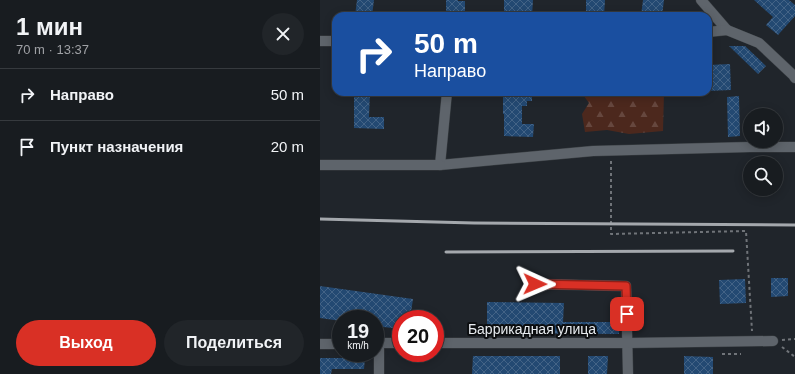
<!DOCTYPE html>
<html lang="ru">
<meta charset="utf-8">
<style>
:root{--surface:#181c20;--page:#212529;--text:#f1f3f6;--muted:#9fa1a5;--line:#363a3e;--accent:#d93025}
body{margin:0;font-family:Arial,sans-serif;background:var(--page);color:var(--text);height:100vh;display:flex;flex-direction:column;font-size:15px;white-space:nowrap}
*{box-sizing:border-box;margin:0}
p{font-size:13px;color:var(--muted)}
.icon{flex:none;width:22px;height:22px;fill:none;stroke:currentColor;stroke-width:2;stroke-linecap:round;stroke-linejoin:round}
.map{position:relative;flex:1;overflow:hidden}
.side{display:flex;flex-direction:column;background:var(--surface);width:320px}
.side>*{flex:none}
.hud{position:absolute;left:12px;top:12px;width:380px;height:84px;border-radius:12px;box-shadow:0 2px 10px #0003,0 0 0 1px var(--line);background:#1a4fa0;color:#fff;overflow:hidden}
.buttons{position:absolute;left:423px;top:108px;display:grid;gap:8px}
.buttons a{display:grid;place-items:center;width:40px;height:40px;border-radius:50%;background:var(--surface);box-shadow:0 2px 10px #0003,0 0 0 1px var(--line);font-size:20px}
.speed{position:absolute;left:12px;top:310px;display:flex;gap:8px;font-size:20px;font-weight:700;text-align:center}
.speed>*{display:grid;place-content:center;width:52px;height:52px;border-radius:50%;background:var(--surface);box-shadow:0 2px 10px #0003,0 0 0 1px var(--line);line-height:1}
.speed small{font-size:10px;font-weight:400}
.speed .limit{border:6px solid #d22;background:#fff;color:#111}
.pin{position:absolute;display:grid;place-items:center;width:34px;height:34px;color:#fff;margin:-17px;border-radius:8px;box-shadow:0 2px 6px #0006}
.me{position:absolute;width:44px;margin:-22px;rotate:91deg;stroke-linejoin:round;filter:drop-shadow(0 0 3px #0008)}
.turn{display:flex;align-items:center;gap:14px;height:84px;padding:0 16px;font-size:18px}
.turn .icon{width:52px;height:52px;stroke-width:2.5}
.turn b{display:block;font-size:28px;line-height:34px}
.round{display:grid;place-items:center;flex:none;width:42px;height:42px;border-radius:21px;background:var(--page)}
.summary{display:flex;align-items:center;justify-content:space-between;height:68px;padding:0 16px}
h1{font-size:24px;font-weight:700;line-height:30px}
.primary-button{display:flex;gap:8px;margin-top:auto;padding:8px 16px}
.primary-button a{flex:1;height:46px;border-radius:24px;background:var(--accent);color:#fff;font-size:16px;font-weight:700;line-height:46px;text-align:center}
.primary-button a+a{background:var(--page);color:var(--text)}
ul{padding:0;list-style:none}
li{display:flex;align-items:center;gap:12px;height:52px;padding:0 16px;border-top:1px solid var(--line)}
li div{flex:1}
li b{display:block;font-size:15px}
li em{font-style:normal}
main{display:flex;flex:1;min-height:0}
.map>svg:first-child{display:block}
</style>
<main>
<section class="side">
<div class="summary"><div><h1>1 мин</h1><p>70 m · 13:37</p></div><a class="round"><svg class="icon" aria-label="close" viewBox="0 0 24 24"><path d="M6 6l12 12M18 6L6 18"/></svg></a></div>
<ul>
<li><svg class="icon" aria-label="right" viewBox="0 0 24 24"><path d="M7 20v-9h11M14 6l5 5-5 5"/></svg><div><b>Направо</b></div><em>50 m</em></li>
<li><svg class="icon" aria-label="arrive" viewBox="0 0 24 24"><path d="M6 21V4h12l-3 4 3 4H6"/></svg><div><b>Пункт назначения</b></div><em>20 m</em></li>
</ul>
<div class="primary-button"><a>Выход</a><a>Поделиться</a></div>
</section>
<div class="map">
<svg width="475" height="374" viewBox="0 0 475 374">
<defs>
<pattern id="forest-firs" width="22" height="20" patternUnits="userSpaceOnUse"><rect width="22" height="20" fill="#4c281d"/><path d="M5 1l3.5 6h-7zM16 11l3.5 6h-7z" fill="#66473e"/></pattern>
<pattern id="building-cross-hatch" width="8" height="8" patternUnits="userSpaceOnUse"><rect width="8" height="8" fill="#234972"/><path d="M0 0l8 8M0 8l8-8" fill="none" stroke="#436386"/></pattern>
</defs>
<rect width="100%" height="100%" fill="#20252b"/>
<polygon fill="url(#forest-firs)" points="261,92 344,92 343,131 309,134 287,130 265,132 262,114 269,103"/>
<g fill="url(#building-cross-hatch)">
<polygon points="37,0 54,0 52,16 35,16"/>
<polygon points="126,0 138,0 138,1 145,1 145,16 126,16"/>
<polygon points="184,0 213,0 212,16 184,16"/>
<polygon points="266,0 285,0 284,16 266,16"/>
<polygon points="323,0 344,0 342,16 321,16"/>
<polygon points="434,0 469,0 475,5 475,16 458,35 446,25 453,17"/>
<polygon points="409,46 425,46 446,66 438,74"/>
<polygon points="410,64 411,90 388,91 388,65"/>
<polygon points="34,92 50,92 49,117 64,117 64,129 34,128"/>
<polygon points="183,92 212,92 212,101 207,101 207,106 202,106 202,124 214,124 213,137 184,136 184,114 183,114"/>
<polygon points="419,96 420,136 408,137 407,97"/>
<polygon points="451,278 468,278 468,296 451,297"/>
<polygon points="425,279 426,303 400,304 399,280"/>
<polygon points="0,286 93,299 90,319 81,319 81,329 55,326 55,319 21,319 21,321 0,318"/>
<polygon points="167,302 244,303 243,322 299,322 299,334 167,333"/>
<polygon points="153,356 240,356 240,374 152,374"/>
<polygon points="268,356 288,356 287,374 268,374"/>
<polygon points="364,356 393,357 393,374 364,374"/>
<polygon points="0,358 45,358 44,369 12,369 11,374 0,374"/>
</g>
<g fill="none" stroke-linecap="round" stroke-linejoin="round">
<defs>
<g id="minor">
<polyline points="381,0 407,30"/>
<polyline points="388,32 407,30 439,43 473,75 475,78"/>
<polyline points="0,41 16,41"/>
<polyline points="127,92 120,165 273,151 430,147 475,147"/>
<polyline points="0,165 120,165"/>
<polyline points="215,284 306,286 308,374"/>
<polyline points="55,343 81,343"/>
<polyline points="59,343 59,374"/>
<polyline points="115,343 308,343 453,341"/>
<polyline points="0,344 21,344"/>
</g>
</defs>
<use href="#minor" stroke="#3a3f43" stroke-width="11"/>
<g stroke="#707479" stroke-width="2" stroke-dasharray="3 3" stroke-linecap="butt">
<polyline points="291,161 291,234 426,231 432,331"/>
<polyline points="462,340 475,339"/>
<polyline points="462,347 475,357"/>
<polyline points="85,353 110,353"/>
<polyline points="402,354 421,354"/>
</g>
<use href="#minor" stroke="#5e646b" stroke-width="10"/>
<g stroke="#a4a8ad" stroke-width="3">
<polyline points="0,219 154,223 475,225"/>
<polyline points="126,252 413,251"/>
</g>
</g>
<g fill="none" stroke-linecap="round" stroke-linejoin="round">
<defs>
<polyline id="route" points="215,284 306,286 307,314"/>
</defs>
<use href="#route" stroke="#8d1f18" stroke-width="10"/>
<use href="#route" stroke="#d93025" stroke-width="7"/>
</g>
<g text-anchor="middle" stroke-width="4" stroke-linejoin="round" paint-order="stroke">
<g font-size="14" fill="#e7ebef" stroke="#0c0e10">
<text x="212" y="334">Баррикадная улица</text>
</g>
</g>
</svg>
<div class="buttons">
<a><svg class="icon" aria-label="sound" viewBox="0 0 24 24"><path d="M4 9h4l5-4v14l-5-4H4zM17 9q2 3 0 6"/></svg></a>
<a><svg class="icon" aria-label="search" viewBox="0 0 24 24"><circle cx="10" cy="10" r="6"/><path d="M15 15l6 6"/></svg></a>
</div>
<div class="speed"><div>19<small>km/h</small></div><div class="limit">20</div></div>
<div class="pin" style="left:307px;top:314px;background:#d93025"><svg class="icon" aria-label="arrive" viewBox="0 0 24 24"><path d="M6 21V4h12l-3 4 3 4H6"/></svg></div>
<svg class="me" style="left:215px;top:284px" viewBox="-20 -20 40 40"><path d="M0-17L14 15 0 8-14 15z" fill="#d93025" stroke="#fff" stroke-width="4"/></svg>
<div class="hud">
<div class="turn"><svg class="icon" aria-label="right" viewBox="0 0 24 24"><path d="M7 20v-9h11M14 6l5 5-5 5"/></svg><div><b>50 m</b>Направо</div></div>
</div>
</div>
</main>
